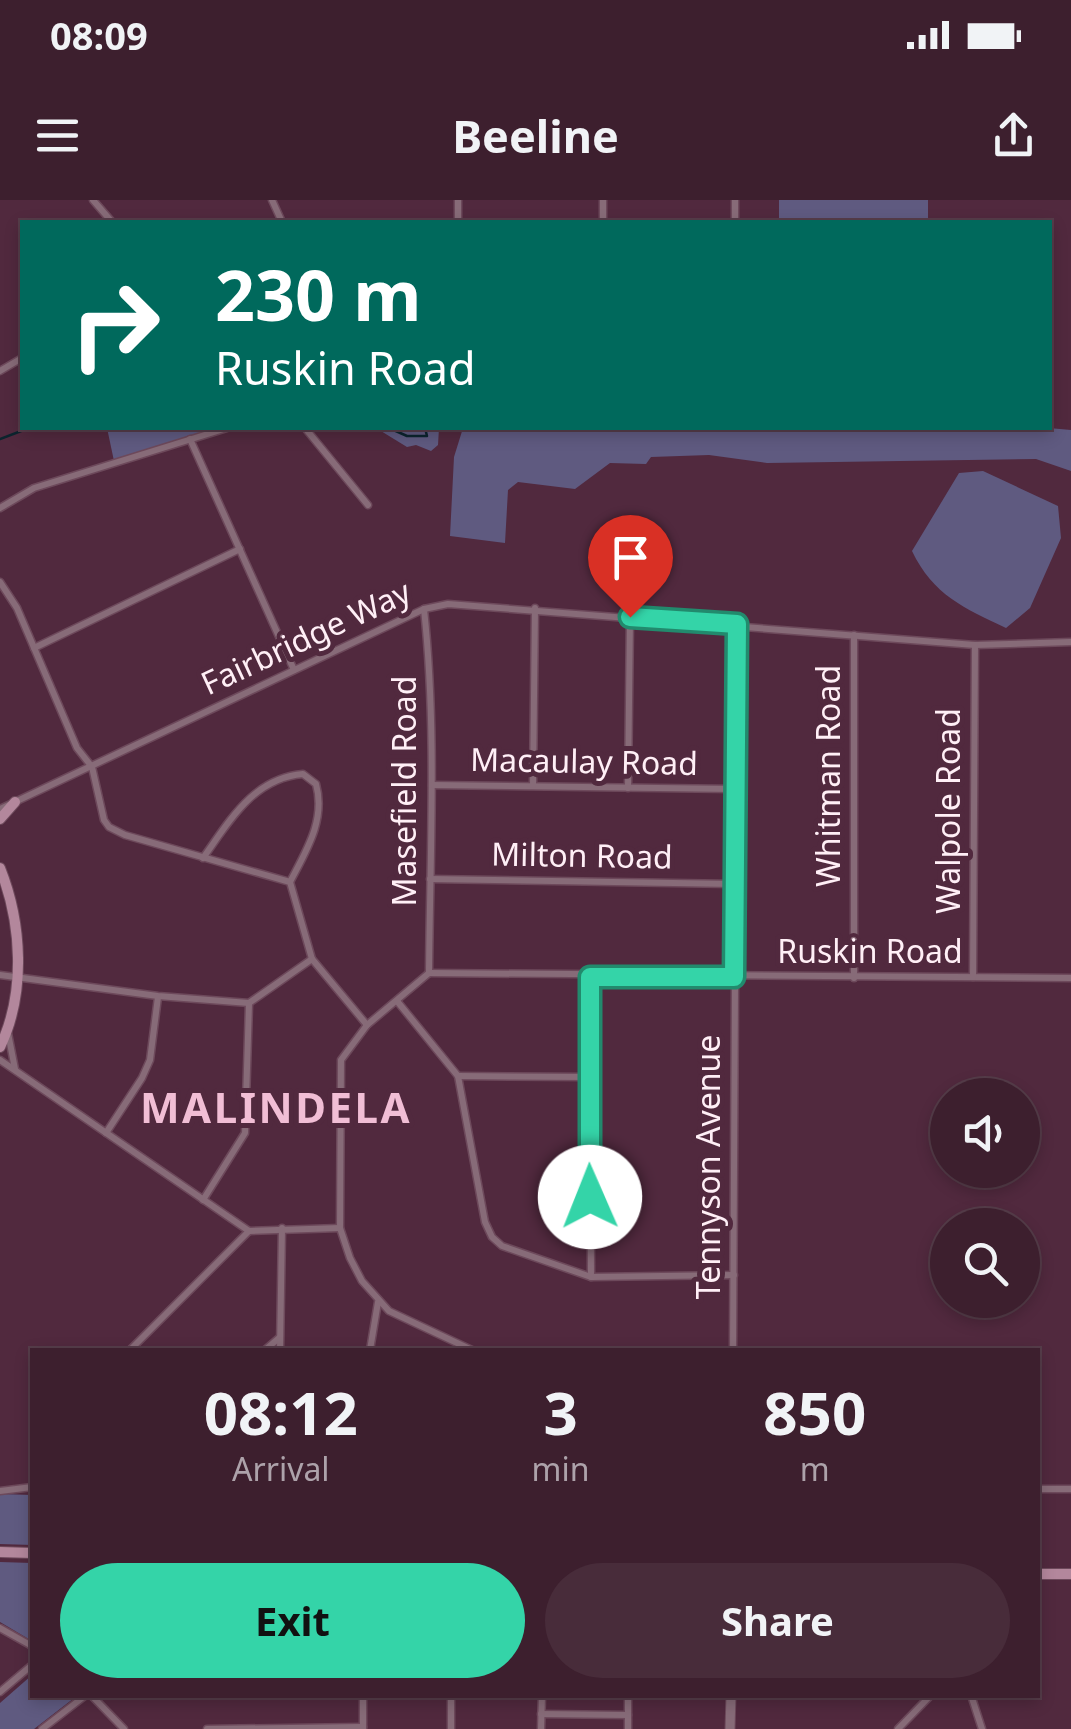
<!DOCTYPE html>
<style>
:root{--surface:#3d1f2e;--page:#482c3a;--text:#f1f3f6;--muted:#ada2aa;--line:#563d4a;--accent:#34d4a8}
body{margin:0;font-family:"Noto Sans",sans-serif;background:var(--page);color:var(--text);height:100vh;display:flex;flex-direction:column;font-size:38px;white-space:nowrap}
*{box-sizing:border-box;margin:0}
p{font-size:32px;color:var(--muted)}
.icon{flex:none;width:55px;height:55px;fill:none;stroke:currentColor;stroke-width:2;stroke-linecap:round;stroke-linejoin:round}
.map{position:relative;flex:1;overflow:hidden}
.panel{position:absolute;left:30px;top:1148px;width:1010px;height:350px;display:flex;flex-direction:column;background:var(--surface);border-radius:0px;box-shadow:0 5px 15px #0003,0 0 0 2px var(--line)}
.panel>*{flex:none}
.banner{position:absolute;left:20px;top:20px;width:1032px;height:210px;border-radius:0px;box-shadow:0 5px 15px #0003,0 0 0 2px var(--line);background:#00695c;color:#fff;overflow:hidden}
.buttons{position:absolute;left:930px;top:878px;display:grid;gap:20px}
.buttons a{display:grid;place-items:center;width:110px;height:110px;border-radius:50%;background:var(--surface);box-shadow:0 5px 15px #0003,0 0 0 2px var(--line);font-size:50px}
.pin{position:absolute;display:grid;place-items:center;width:85px;height:85px;color:#fff;margin:-102px -42px;border-radius:50% 50% 50% 0;rotate:-45deg;box-shadow:0 0 10px #0007}
.pin .icon{rotate:45deg}
.me{position:absolute;width:110px;margin:-55px;rotate:359deg;stroke-linejoin:round;filter:drop-shadow(0 0 8px #0008)}
.turn{display:flex;align-items:center;gap:35px;height:210px;padding:0 30px;font-size:45px}
.turn .icon{width:130px;height:130px;stroke-width:2.5}
.turn b{display:block;font-size:70px;line-height:85px}
.eta{display:flex;justify-content:space-evenly;align-items:center;height:170px;text-align:center}
.eta b{font-size:60px;font-weight:700;line-height:70px}
.cta{display:flex;gap:20px;margin-top:auto;padding:20px 30px}
.cta a{flex:1;height:115px;border-radius:60px;background:var(--accent);color:#111;font-size:40px;font-weight:700;line-height:115px;text-align:center}
.cta a+a{background:var(--page);color:var(--text)}
.status{display:flex;justify-content:space-between;align-items:center;height:70px;padding:0 50px;background:var(--surface);direction:ltr}
.status svg{height:28px;fill:currentColor}
header{display:flex;justify-content:space-between;align-items:center;height:130px;padding:0 30px;background:var(--surface);font-size:45px;font-weight:700}
.map>svg:first-child{display:block}
</style>
<div class="status"><b>08:09</b><svg viewBox="0 0 49 12"><path d="M0 12V9h3v3zM5 12V6h3v6zM10 12V3h3v9zM15 12V0h3v12zM26 1h20v11H26zM47 4h2v5h-2z"/></svg></div>
<header><svg class="icon" aria-label="menu" viewBox="0 0 24 24"><path d="M4 6h16M4 12h16M4 18h16"/></svg>Beeline<svg class="icon" aria-label="share" viewBox="0 0 24 24"><path d="M12 15V3M7 8l5-5 5 5M5 13v7h14v-7"/></svg></header>
<div class="map">
<svg width="1071" height="1529" viewBox="0 0 1071 1529">
<rect width="100%" height="100%" fill="#51293e"/>
<g fill="#5f5a80">
<rect x="779" y="0" width="149" height="22"/>
<polygon points="107,228 220,228 114,261"/>
<polygon points="376,228 439,228 438,245 431,251 416,245 407,247"/>
<polygon points="463,228 1049,228 1071,230 1071,271 1036,259 767,263 709,255 651,257 646,264 610,263 575,289 518,282 508,290 505,343 450,336 454,257"/>
<path d="M 983,271 L 1058,306 L 1061,338 L 1030,408 L 1006,428 C 964,408 933,395 912,351 L 959,273 Z"/>
<polygon points="0,1294 32,1295 32,1345 0,1344"/>
<polygon points="0,1362 32,1363 32,1441 0,1422"/>
<polygon points="32,1475 32,1495 78,1495 34,1529 0,1529 0,1503"/>
</g>
<g fill="none" stroke-linecap="round" stroke-linejoin="round">
<g stroke="#0c242e" stroke-width="2.5">
<polyline points="389,228 407,236 427,236 425,228"/>
<polyline points="0,239 29,228"/>
</g>
<defs>
<g id="minor">
<polyline points="93,0 112,22"/>
<polyline points="272,0 282,22"/>
<polyline points="603,0 603,22"/>
<polyline points="458,22 458,0"/>
<polyline points="735,22 735,0"/>
<polyline points="0,171 22,158"/>
<polyline points="305,228 368,305"/>
<polyline points="190,239 294,470"/>
<polyline points="0,308 34,288 227,228"/>
<polyline points="0,382 17,408 77,548 92,567 104,620 109,627 125,635 290,682 312,759 367,825"/>
<path d="M 424,409 C 437,530 430,652 429,773"/>
<polyline points="854,435 854,778"/>
<polyline points="34,448 240,349"/>
<polyline points="432,585 734,589"/>
<polyline points="533,585 535,408"/>
<polyline points="628,588 630,417"/>
<polyline points="0,609 424,409 448,404 975,445 1071,442"/>
<path d="M 203,658 C 229,622 253,578 303,574 L 316,584 C 326,620 306,651 290,682"/>
<polyline points="430,679 734,684"/>
<polyline points="429,773 1071,778"/>
<polyline points="429,773 367,825 341,860 340,1028 350,1058 362,1081 389,1111 472,1150"/>
<polyline points="0,775 158,796 249,803 312,759"/>
<polyline points="590,777 591,1077"/>
<polyline points="973,777 975,445"/>
<polyline points="397,801 458,876 485,1022 492,1037 502,1046 591,1077 734,1075"/>
<polyline points="8,833 15,869"/>
<polyline points="0,860 249,1031 340,1028"/>
<polyline points="458,876 588,877"/>
<polyline points="106,933 142,878 150,860 158,797"/>
<polyline points="203,1000 245,933 249,804"/>
<polyline points="130,1150 249,1031"/>
<polyline points="265,1150 279,1138"/>
<polyline points="280,1150 282,1028"/>
<polyline points="370,1150 378,1102"/>
<polyline points="733,1150 737,424"/>
<polyline points="1038,1289 1071,1289"/>
<polyline points="0,1291 32,1287"/>
<polyline points="0,1428 32,1446"/>
<polyline points="0,1492 32,1465"/>
<polyline points="91,1495 124,1529"/>
<polyline points="628,1495 628,1529"/>
<polyline points="971,1495 982,1529"/>
<polyline points="541,1514 628,1515"/>
<polyline points="363,1528 363,1495"/>
<polyline points="42,1529 86,1495"/>
<polyline points="207,1529 363,1527"/>
<polyline points="451,1529 451,1495"/>
<polyline points="541,1529 542,1495"/>
<polyline points="898,1529 931,1495"/>
</g>
<polyline id="tertiary" points="730,1529 731,1495"/>
<g id="secondary">
<polyline points="0,619 15,602"/>
<path d="M 0,668 C 22,723 26,793 0,847"/>
<polyline points="0,1352 32,1353"/>
<polyline points="1038,1374 1071,1374"/>
</g>
</defs>
<use href="#minor" stroke="#6d495b" stroke-width="9"/>
<use href="#tertiary" stroke="#6d495b" stroke-width="11"/>
<use href="#secondary" stroke="#6d495b" stroke-width="12"/>
<use href="#minor" stroke="#876b78" stroke-width="6"/>
<use href="#tertiary" stroke="#876b78" stroke-width="9"/>
<use href="#secondary" stroke="#b3879c" stroke-width="10"/>
</g>
<g fill="none" stroke-linecap="round" stroke-linejoin="round">
<defs>
<polyline id="route" points="590,997 590,777 734,777 737,424 630,417"/>
</defs>
<use href="#route" stroke="#228a6d" stroke-width="25"/>
<use href="#route" stroke="#34d4a8" stroke-width="18"/>
</g>
<g text-anchor="middle" stroke-width="10" stroke-linejoin="round" paint-order="stroke">
<g font-size="32" fill="#ffeff6" stroke="#51293e">
<text transform="translate(306 438) rotate(-25)" y="11">Fairbridge Way</text>
<text transform="translate(584 562) rotate(1)" y="11">Macaulay Road</text>
<text transform="translate(829 576) rotate(-90)" y="11">Whitman Road</text>
<text transform="translate(405 591) rotate(-90)" y="11">Masefield Road</text>
<text transform="translate(949 611) rotate(-90)" y="11">Walpole Road</text>
<text transform="translate(582 656) rotate(1)" y="11">Milton Road</text>
<text x="870" y="763">Ruskin Road</text>
<text transform="translate(709 967) rotate(-90)" y="11">Tennyson Avenue</text>
</g>
<g font-size="42" font-weight="bold" letter-spacing="2.5" fill="#f1bed5" stroke="#51293e">
<text x="276" y="923">MALINDELA</text>
</g>
</g>
</svg>
<div class="buttons">
<a><svg class="icon" aria-label="sound" viewBox="0 0 24 24"><path d="M4 9h4l5-4v14l-5-4H4zM17 9q2 3 0 6"/></svg></a>
<a><svg class="icon" aria-label="search" viewBox="0 0 24 24"><circle cx="10" cy="10" r="6"/><path d="M15 15l6 6"/></svg></a>
</div>
<div class="pin" style="left:630px;top:417px;background:#d93025"><svg class="icon" aria-label="arrive" viewBox="0 0 24 24"><path d="M6 21V4h12l-3 4 3 4H6"/></svg></div>
<svg class="me" style="left:590px;top:997px" viewBox="-20 -20 40 40"><circle r="19" fill="#fff"/><path d="M0-13L10 11 0 6-10 11z" fill="#34d4a8"/></svg>
<div class="banner">
<div class="turn"><svg class="icon" aria-label="right" viewBox="0 0 24 24"><path d="M7 20v-9h11M14 6l5 5-5 5"/></svg><div><b>230 m</b>Ruskin Road</div></div>
</div>
<section class="panel">
<div class="eta">
<div><b>08:12</b><p>Arrival</p></div>
<div><b>3</b><p>min</p></div>
<div><b>850</b><p>m</p></div>
</div>
<div class="cta"><a>Exit</a><a>Share</a></div>
</section>
</div>
